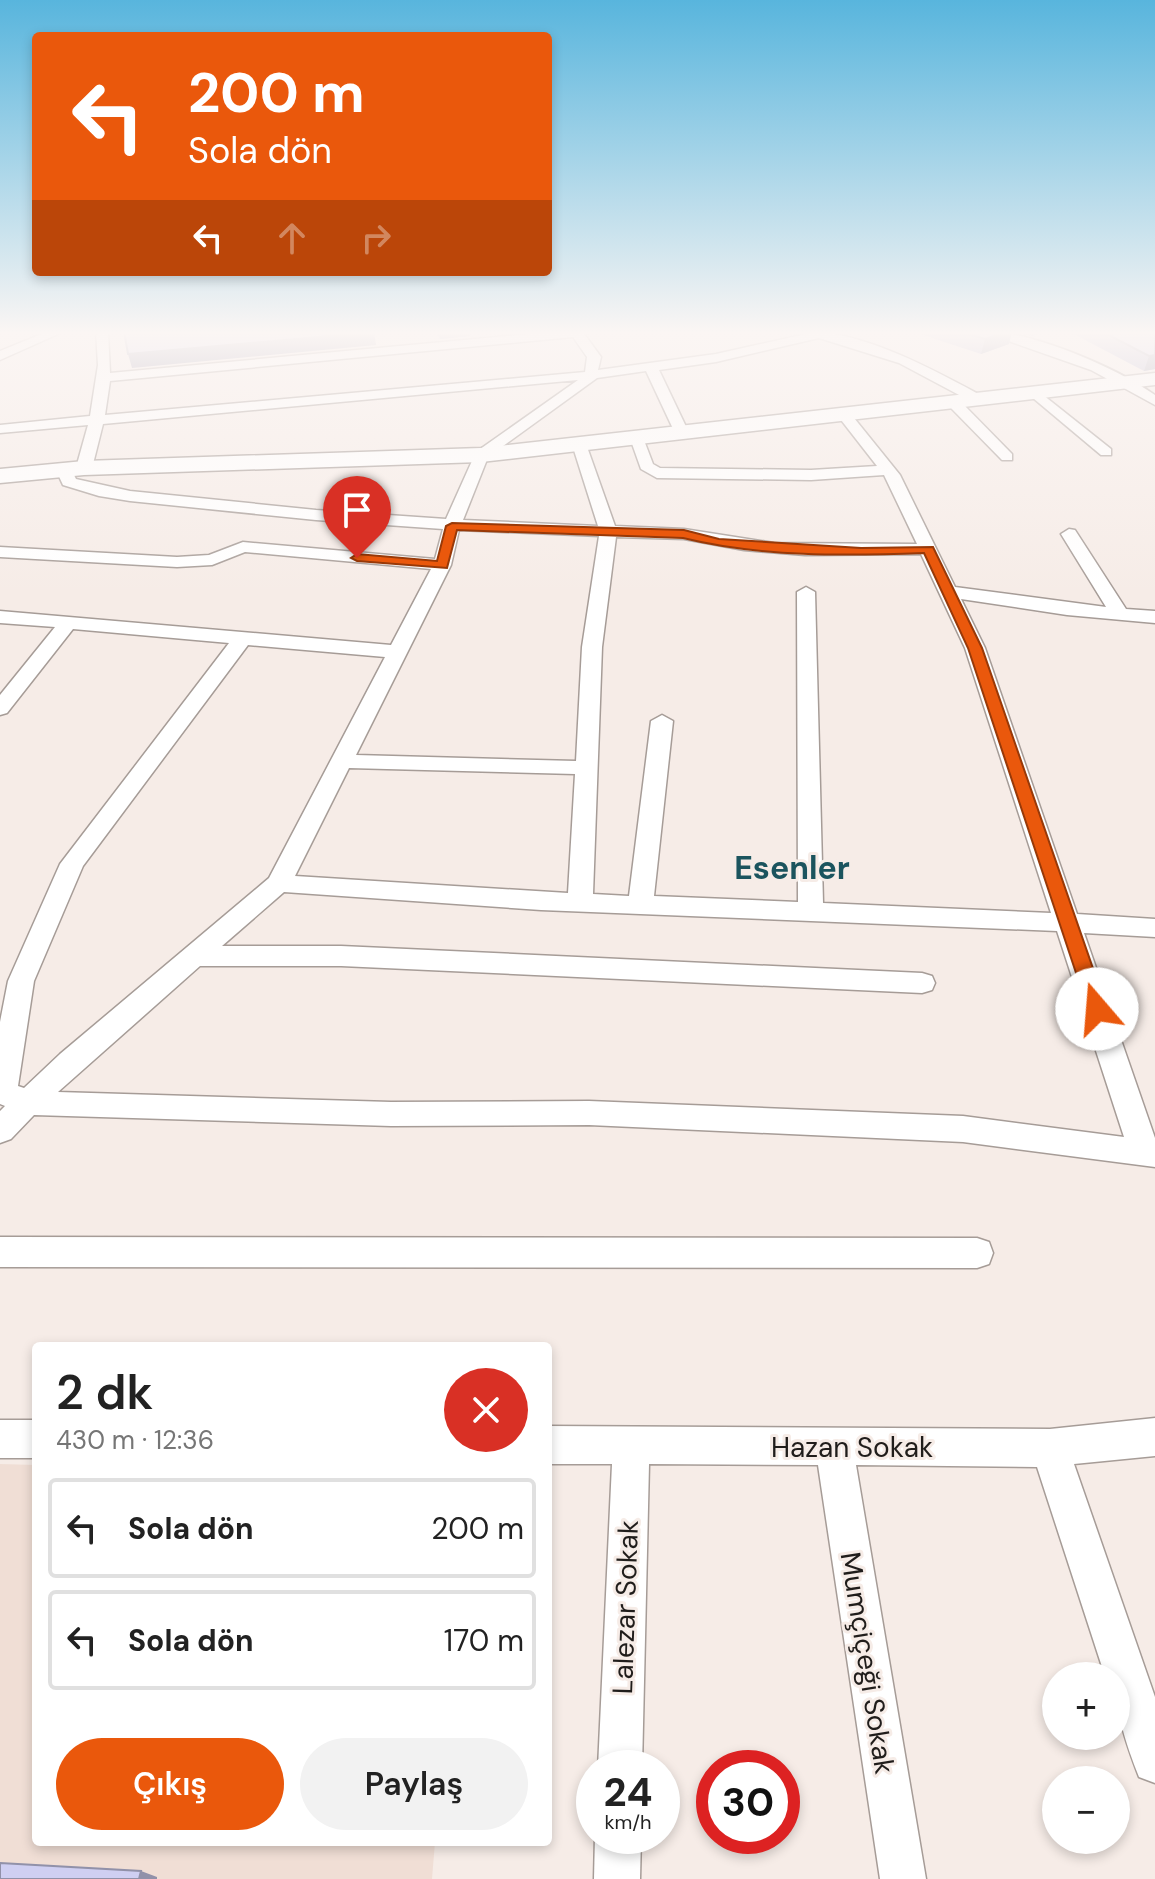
<!DOCTYPE html>
<html lang="tr">
<meta charset="utf-8">
<style>
:root{--surface:#fff;--page:#f2f2f2;--text:#222;--muted:#767676;--line:#e0e0e0;--accent:#ea580c}
body{margin:0;font-family:"DM Sans",sans-serif;background:var(--page);color:var(--text);height:100vh;display:flex;flex-direction:column;font-size:30px;white-space:nowrap}
*{box-sizing:border-box;margin:0}
p{font-size:26px;color:var(--muted)}
.icon{flex:none;width:44px;height:44px;fill:none;stroke:currentColor;stroke-width:2;stroke-linecap:round;stroke-linejoin:round}
.map{position:relative;flex:1;overflow:hidden}
.details{position:absolute;left:32px;top:1342px;width:520px;height:504px;display:flex;flex-direction:column;background:var(--surface);border-radius:8px;box-shadow:0 4px 12px #0003}
.details>*{flex:none}
.top-card{position:absolute;left:32px;top:32px;width:520px;height:244px;border-radius:8px;box-shadow:0 4px 12px #0003;background:#ea580c;color:#fff;overflow:hidden}
.fabs{position:absolute;left:1042px;top:1662px;display:grid;gap:16px}
.fabs a{display:grid;place-items:center;width:88px;height:88px;border-radius:50%;background:var(--surface);box-shadow:0 4px 12px #0003;font-size:40px}
.speed{position:absolute;left:576px;top:1750px;display:flex;gap:16px;font-size:40px;font-weight:700;text-align:center}
.speed>*{display:grid;place-content:center;width:104px;height:104px;border-radius:50%;background:var(--surface);box-shadow:0 4px 12px #0003;line-height:1}
.speed small{font-size:20px;font-weight:400}
.speed .limit{border:12px solid #d22;background:#fff;color:#111}
.pin{position:absolute;display:grid;place-items:center;width:68px;height:68px;color:#fff;margin:-82px -34px;border-radius:50% 50% 50% 0;rotate:-45deg;box-shadow:0 0 8px #0007}
.pin .icon{rotate:45deg}
.me{position:absolute;width:88px;margin:-44px;rotate:342deg;stroke-linejoin:round;filter:drop-shadow(0 0 6px #0008)}
.turn{display:flex;align-items:center;gap:28px;height:168px;padding:0 24px;font-size:36px}
.turn .icon{width:104px;height:104px;stroke-width:2.5}
.turn b{display:block;font-size:56px;line-height:68px}
.lanes{display:flex;align-items:center;height:76px;padding:0 24px;background:#0003;justify-content:center;gap:40px;direction:ltr}
.lanes .off{opacity:.35}
.round{display:grid;place-items:center;flex:none;width:84px;height:84px;border-radius:42px;background:var(--page)}
.head{display:flex;align-items:center;justify-content:space-between;height:136px;padding:0 24px}
h1{font-size:48px;font-weight:600;line-height:60px}
.button{display:flex;gap:16px;margin-top:auto;padding:16px 24px}
.button a{flex:1;height:92px;border-radius:48px;background:var(--accent);color:#fff;font-size:32px;font-weight:600;line-height:92px;text-align:center}
.button a+a{background:var(--page);color:var(--text)}
ul{padding:0;list-style:none}
li{display:flex;align-items:center;gap:24px;height:100px;margin:0 16px 12px;padding:0 8px;border:4px solid var(--line);border-radius:8px}
li div{flex:1}
li b{display:block;font-size:30px}
li em{font-style:normal}
.map>svg:first-child{display:block}
</style>
<div class="map">
<svg width="1155" height="1879" viewBox="0 0 1155 1879">
<rect width="100%" height="100%" fill="#f6ece7"/>
<polygon fill="#f0ded5" points="0,1464 36,1465 36,1842 435,1842 432,1879 0,1879"/>
<g fill="none" stroke-linecap="round" stroke-linejoin="round">
<defs>
<g id="street">
<polygon points="49,331 65,331 0,360 0,351"/>
<path d="M 96,331 L 108,331 L 110,373 L 561,331 L 582,331 L 601,357 L 598,370 L 716,354 L 806,334 L 804,331 C 864,331 934,370 986,398 L 986,404 L 976,404 L 899,363 L 819,338 L 716,362 L 659,370 L 689,433 L 682,437 L 675,433 L 646,371 L 597,378 L 488,457 L 463,520 L 598,526 L 572,444 L 579,440 L 586,444 L 615,526 L 684,529 L 774,543 L 917,544 L 884,475 L 811,480 L 657,478 L 641,469 L 630,438 L 632,435 L 642,435 L 653,464 L 660,468 L 811,470 L 877,466 L 838,416 L 845,412 L 850,413 L 900,475 L 955,587 L 1106,607 L 1061,534 L 1069,529 L 1075,530 L 1126,609 L 1155,611 L 1155,623 L 1067,615 L 961,599 L 985,648 L 1077,914 L 1155,919 L 1155,937 L 1084,933 L 1155,1138 L 1155,1167 L 963,1142 L 589,1125 L 391,1126 L 34,1115 L 11,1139 L 0,1143 L 0,1111 L 5,1106 L 0,1104 L 0,1022 L 8,981 L 60,864 L 229,643 L 73,629 L 7,713 L 0,715 L 0,695 L 55,627 L 0,623 L 0,611 L 391,645 L 431,569 L 245,552 L 212,565 L 177,567 L 0,557 L 0,547 L 177,557 L 209,555 L 243,542 L 435,559 L 443,529 L 316,520 L 130,501 L 99,496 L 63,485 L 56,470 L 58,467 L 70,467 L 76,479 L 130,491 L 316,510 L 446,519 L 476,452 L 578,380 L 103,424 L 92,468 L 84,473 L 76,468 L 88,425 L 0,433 L 0,425 L 90,416 L 98,365 ZM 573,337 L 587,357 L 585,372 L 105,415 L 110,381 ZM 459,530 L 599,536 L 582,647 L 576,761 L 356,755 L 451,565 ZM 616,537 L 684,539 L 744,550 L 805,555 L 921,554 L 965,648 L 1051,913 L 823,903 L 815,592 L 806,587 L 797,592 L 798,902 L 654,896 L 673,721 L 662,715 L 651,721 L 629,896 L 593,894 L 602,647 ZM 248,645 L 385,657 L 269,878 L 60,1054 L 24,1088 L 18,1086 L 34,981 L 83,866 ZM 349,768 L 575,774 L 568,893 L 295,876 ZM 284,892 L 541,910 L 1057,931 L 1124,1137 L 963,1116 L 589,1101 L 391,1102 L 58,1092 L 200,966 L 341,966 L 922,993 L 932,990 L 935,983 L 932,976 L 922,973 L 341,946 L 222,946 Z"/>
<path d="M 980,331 C 1027,329 1116,367 1155,395 L 1155,405 L 1091,370 Z"/>
<polygon points="1038,391 1111,449 1111,455 1101,455 1033,398 1031,395"/>
<polygon points="955,400 960,401 1012,454 1012,460 1002,460 950,407 948,404"/>
<polygon points="0,1237 977,1238 989,1242 993,1253 989,1264 977,1268 0,1267"/>
<path d="M 1155,1418 L 1155,1456 L 1074,1464 L 1155,1697 L 1155,1783 L 1139,1777 C 1125,1741 1116,1714 1116,1676 L 1105,1676 L 1037,1467 L 856,1465 L 926,1879 L 880,1879 L 818,1465 L 649,1464 L 642,1768 L 598,1768 L 612,1464 L 548,1464 L 548,1426 L 1050,1429 Z"/>
<rect x="0" y="1420" width="36" height="38"/>
<polygon points="595,1836 641,1836 640,1879 594,1879"/>
</g>
<polygon id="secondary" points="1155,373 1155,385 481,462 84,475 0,483 0,469 84,461 481,448"/>
</defs>
<use href="#street" stroke="#a69c97" stroke-width="3"/>
<use href="#secondary" stroke="#a69c97" stroke-width="3"/>
<use href="#street" fill="#fff" fill-rule="evenodd"/>
<use href="#secondary" fill="#fff" fill-rule="evenodd"/>
</g>
<g fill="#b2b2d0">
<polygon points="434,331 470,331 470,336 440,339"/>
<polygon points="911,331 1045,331 1031,336 1012,332 1009,344 981,354"/>
<polygon points="1068,331 1155,331 1155,369 1144,371"/>
</g>
<g fill="#9191a9">
<polygon points="439,331 470,331 470,336 440,339"/>
<polygon points="1009,331 1012,331 1009,344 981,354 985,339"/>
<polygon points="1033,331 1045,331 1031,336"/>
<polygon points="374,332 376,345 132,368 128,354"/>
<polygon points="1155,355 1155,369 1144,371 1149,356"/>
<polygon points="141,1871 157,1877 157,1879 139,1879"/>
</g>
<g fill="#cfcff2" stroke="#9191a9" stroke-width="2">
<polygon points="124,331 374,331 374,332 128,354"/>
<polygon points="959,331 1009,331 985,339"/>
<polygon points="1101,331 1155,331 1155,355 1149,356"/>
<polygon points="0,1863 141,1871 139,1879 0,1879"/>
</g>
<linearGradient id="sky" x2="0" y2="1"><stop stop-color="#58b5dd"/><stop offset="0.56" stop-color="#fbf6f4"/><stop offset="1" stop-color="#fbf6f4" stop-opacity="0"/></linearGradient>
<rect width="1155" height="594" fill="url(#sky)"/>
<path fill="#ea580c" stroke="#983908" stroke-width="2" d="M 452,523 L 684,530 L 719,539 L 861,548 L 933,547 L 982,648 L 1107,1009 L 1104,1014 L 1090,1014 L 1088,1009 L 968,648 L 924,553 C 846,556 760,557 683,538 L 457,530 L 447,568 L 357,561 L 351,558 L 357,554 L 437,561 L 446,526 Z"/>
<g text-anchor="middle" stroke-width="6" stroke-linejoin="round" paint-order="stroke">
<g font-size="28" fill="#201d1b" stroke="#f6ece7">
<text x="852" y="1457">Hazan Sokak</text>
<text transform="translate(625 1607) rotate(-88)" y="10">Lalezar Sokak</text>
<text transform="translate(868 1663) rotate(81)" y="10">Mumçiçeği Sokak</text>
</g>
<g font-size="32" font-weight="bold" fill="#1b545e" stroke="#f6ece7">
<text x="792" y="879">Esenler</text>
</g>
</g>
</svg>
<div class="fabs">
<a>+</a>
<a>−</a>
</div>
<div class="speed"><div>24<small>km/h</small></div><div class="limit">30</div></div>
<div class="pin" style="left:357px;top:558px;background:#d93025"><svg class="icon" aria-label="arrive" viewBox="0 0 24 24"><path d="M6 21V4h12l-3 4 3 4H6"/></svg></div>
<svg class="me" style="left:1097px;top:1009px" viewBox="-20 -20 40 40"><circle r="19" fill="#fff"/><path d="M0-13L10 11 0 6-10 11z" fill="#ea580c"/></svg>
<div class="top-card">
<div class="turn"><svg class="icon" aria-label="left" viewBox="0 0 24 24"><path d="M17 20v-9H6M10 6l-5 5 5 5"/></svg><div><b>200 m</b>Sola dön</div></div>
<div class="lanes"><svg class="icon" aria-label="left" viewBox="0 0 24 24"><path d="M17 20v-9H6M10 6l-5 5 5 5"/></svg><svg class="icon off" aria-label="ahead" viewBox="0 0 24 24"><path d="M12 20V5M6 11l6-6 6 6"/></svg><svg class="icon off" aria-label="right" viewBox="0 0 24 24"><path d="M7 20v-9h11M14 6l5 5-5 5"/></svg></div>
</div>
<section class="details">
<div class="head"><div><h1>2 dk</h1><p>430 m · 12:36</p></div><a class="round" style="background:#d93025;color:#fff"><svg class="icon" aria-label="close" viewBox="0 0 24 24"><path d="M6 6l12 12M18 6L6 18"/></svg></a></div>
<ul>
<li><svg class="icon" aria-label="left" viewBox="0 0 24 24"><path d="M17 20v-9H6M10 6l-5 5 5 5"/></svg><div><b>Sola dön</b></div><em>200 m</em></li>
<li><svg class="icon" aria-label="left" viewBox="0 0 24 24"><path d="M17 20v-9H6M10 6l-5 5 5 5"/></svg><div><b>Sola dön</b></div><em>170 m</em></li>
</ul>
<div class="button"><a>Çıkış</a><a>Paylaş</a></div>
</section>
</div>
